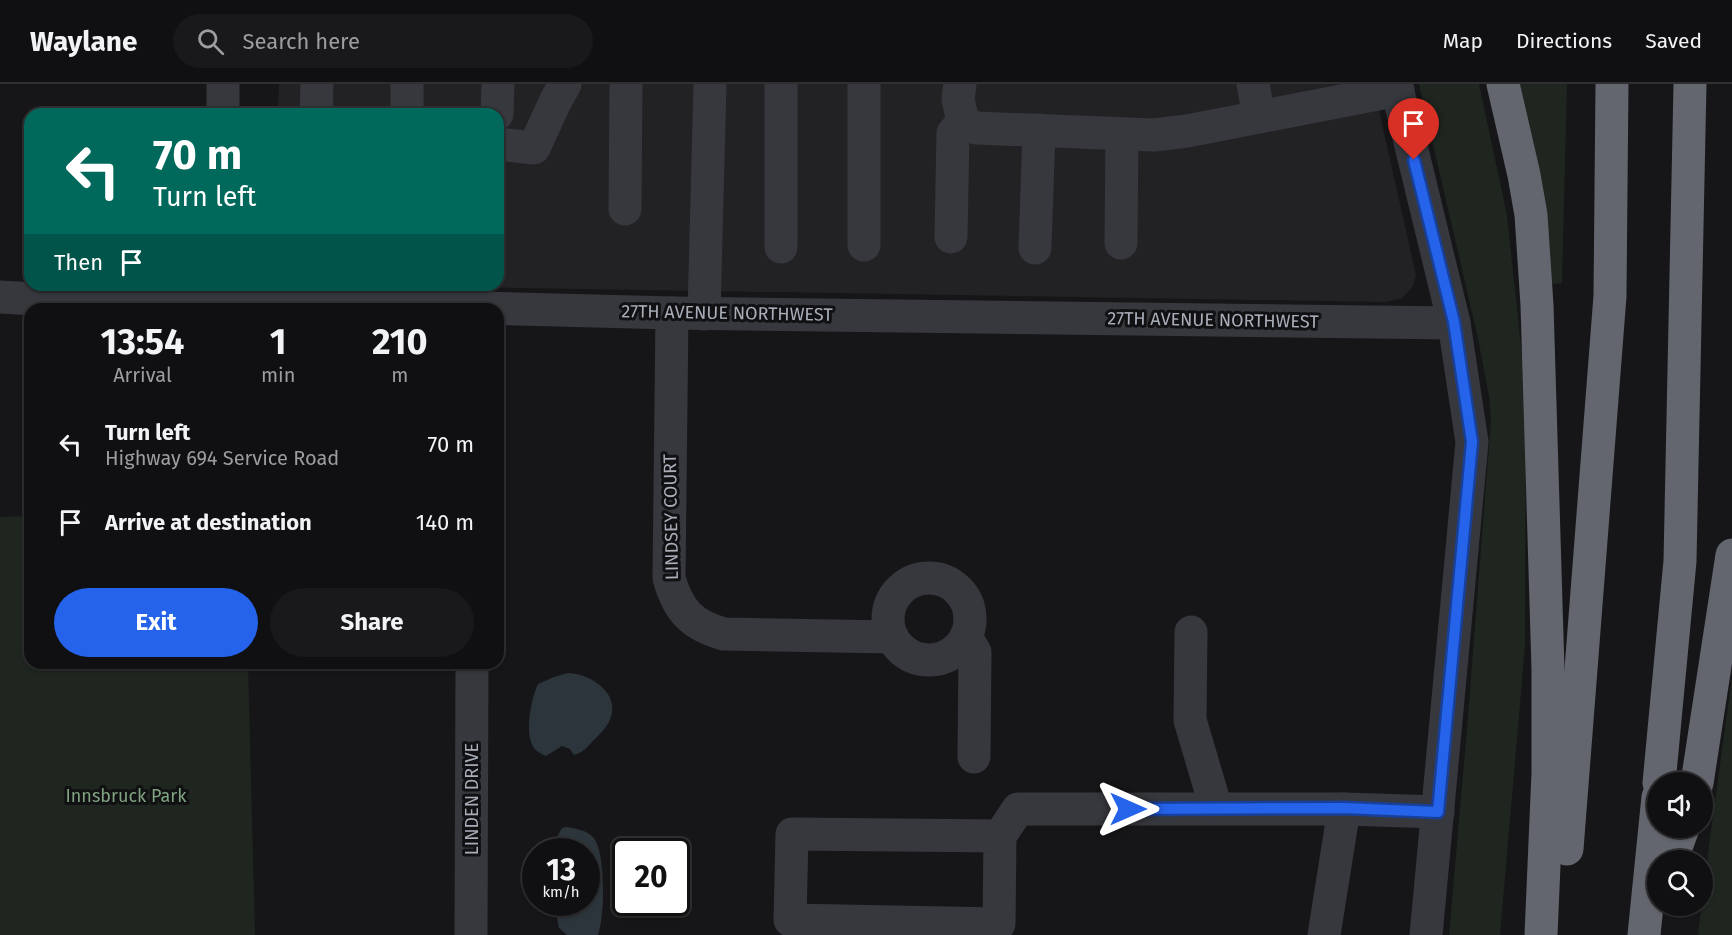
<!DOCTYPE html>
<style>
:root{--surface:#101012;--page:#19191b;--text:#f1f3f6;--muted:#9c9d9f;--line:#303032;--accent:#2563eb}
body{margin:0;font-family:"Fira Sans",sans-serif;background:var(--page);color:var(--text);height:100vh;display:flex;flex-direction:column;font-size:22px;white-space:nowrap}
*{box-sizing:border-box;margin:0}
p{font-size:20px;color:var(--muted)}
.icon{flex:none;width:33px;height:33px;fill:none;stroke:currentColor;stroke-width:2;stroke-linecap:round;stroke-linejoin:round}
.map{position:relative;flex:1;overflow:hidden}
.drawer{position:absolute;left:24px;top:219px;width:480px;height:366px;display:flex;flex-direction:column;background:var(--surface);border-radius:18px;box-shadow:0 2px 4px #0004,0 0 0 2px var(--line)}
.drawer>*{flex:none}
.hud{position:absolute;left:24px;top:24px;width:480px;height:183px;border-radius:18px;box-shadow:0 2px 4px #0004,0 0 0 2px var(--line);background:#00695c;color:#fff;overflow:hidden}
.fabs{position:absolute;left:1647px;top:688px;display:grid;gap:12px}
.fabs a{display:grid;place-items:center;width:66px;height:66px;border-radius:50%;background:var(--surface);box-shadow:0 2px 4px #0004,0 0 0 2px var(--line);font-size:30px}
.speed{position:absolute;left:522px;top:754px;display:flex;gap:12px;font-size:30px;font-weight:700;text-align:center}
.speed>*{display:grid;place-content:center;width:78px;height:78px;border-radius:50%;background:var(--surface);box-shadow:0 2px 4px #0004,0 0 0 2px var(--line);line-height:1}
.speed small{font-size:15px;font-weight:400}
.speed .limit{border:3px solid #111;border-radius:9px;background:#fff;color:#111}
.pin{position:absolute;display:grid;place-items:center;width:51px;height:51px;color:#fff;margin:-62px -26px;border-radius:50% 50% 50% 0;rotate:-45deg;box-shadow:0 0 6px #0007}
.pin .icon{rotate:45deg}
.me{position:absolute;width:66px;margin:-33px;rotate:90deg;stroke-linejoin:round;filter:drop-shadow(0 0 4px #0008)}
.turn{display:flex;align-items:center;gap:21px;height:126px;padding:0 30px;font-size:27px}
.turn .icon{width:78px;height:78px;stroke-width:2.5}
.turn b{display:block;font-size:42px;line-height:51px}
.then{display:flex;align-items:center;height:57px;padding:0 30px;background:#0003;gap:12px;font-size:22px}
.eta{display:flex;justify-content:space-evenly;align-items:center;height:102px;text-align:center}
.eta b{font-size:36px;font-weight:700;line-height:42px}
.button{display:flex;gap:12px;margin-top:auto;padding:12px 30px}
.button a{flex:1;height:69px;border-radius:36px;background:var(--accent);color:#fff;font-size:24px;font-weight:700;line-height:69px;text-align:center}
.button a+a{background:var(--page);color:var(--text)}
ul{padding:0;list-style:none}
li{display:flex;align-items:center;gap:18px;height:78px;padding:0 30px}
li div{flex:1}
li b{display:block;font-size:22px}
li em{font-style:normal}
header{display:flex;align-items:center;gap:36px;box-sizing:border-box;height:84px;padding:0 30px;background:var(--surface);border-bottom:2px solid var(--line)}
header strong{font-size:28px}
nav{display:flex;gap:33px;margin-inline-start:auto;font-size:21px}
.search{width:420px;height:54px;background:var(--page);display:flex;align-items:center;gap:15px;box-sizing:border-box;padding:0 21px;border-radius:33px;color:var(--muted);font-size:22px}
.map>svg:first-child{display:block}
</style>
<header>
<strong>Waylane</strong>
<div class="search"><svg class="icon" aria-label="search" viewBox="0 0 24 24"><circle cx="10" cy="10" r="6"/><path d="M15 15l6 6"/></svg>Search here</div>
<nav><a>Map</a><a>Directions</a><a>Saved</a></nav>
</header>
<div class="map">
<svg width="1732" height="851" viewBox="0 0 1732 851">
<rect width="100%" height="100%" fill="#161618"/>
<polygon fill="#222225" points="279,0 1373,0 1416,191 1413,202 1402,214 1387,218 338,201 498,201 498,30 278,30"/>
<g fill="#1e261f">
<polygon points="1419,0 1479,0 1507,131 1526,310 1525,562 1500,851 1449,851 1468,633 1491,336 1489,312 1478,254"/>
<polygon points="1517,0 1567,0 1562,199 1547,201"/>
<polygon points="30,432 30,579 248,579 255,851 0,851 0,433"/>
<path d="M 1732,594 L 1732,851 L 1698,851 C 1708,767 1720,679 1732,594 Z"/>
</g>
<g fill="#2c353c">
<path d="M 568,589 C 592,590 623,611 609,638 C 605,645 599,651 593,657 C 587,663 583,669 574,671 L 570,665 L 562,662 L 546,672 C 542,670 537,668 534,664 C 524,649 531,615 538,600 L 554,593 Z"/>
<path d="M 567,743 C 577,745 586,746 593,753 C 606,768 605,833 598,851 L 567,851 L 559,844 L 554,819 L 586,819 L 586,768 L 552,768 L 553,760 L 562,744 Z"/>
</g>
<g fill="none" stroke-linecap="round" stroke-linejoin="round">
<g stroke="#37383d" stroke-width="33">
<polyline points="960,0 958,15 963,38 976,44 1154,51 1187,47 1398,6"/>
<polyline points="1253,0 1259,33"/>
<polyline points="1396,0 1454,239 1472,358 1426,851"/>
<polyline points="223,30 223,0"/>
<polyline points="316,30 317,0"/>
<polyline points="407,30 407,0"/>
<polyline points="497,30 498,0"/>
<polyline points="498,60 534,64 555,18 565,0"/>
<polyline points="625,125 626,0"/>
<polyline points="951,153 953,49 963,38"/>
<polyline points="1121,159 1122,50"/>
<polyline points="864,161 864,0"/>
<polyline points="781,163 781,0"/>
<polyline points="1035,164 1039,46"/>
<polyline points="0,213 34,215 220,217 672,229 1454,239"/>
<path d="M 672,229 L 669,494 C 678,526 691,541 724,550 L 892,553"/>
<polyline points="704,230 710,0"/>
<circle cx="929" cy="535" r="41"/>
<polyline points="1191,548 1190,636 1216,724"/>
<polyline points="966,553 975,568 974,673"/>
<polyline points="1000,752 999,840 790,836 792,750 1000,752 1018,725 1344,725"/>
<polyline points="471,851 472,579"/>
<polyline points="1324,851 1344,725 1438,728"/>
</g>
<g stroke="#63666e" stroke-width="33">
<polyline points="1503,0 1524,91 1531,131 1537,221 1548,585 1548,689 1541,851"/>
<polyline points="1659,699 1680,477 1690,0"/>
<polyline points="1697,699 1732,471"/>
<polyline points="1567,765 1610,212 1612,0"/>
<polyline points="1671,777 1683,744"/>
<polyline points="1644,851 1658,713"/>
</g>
</g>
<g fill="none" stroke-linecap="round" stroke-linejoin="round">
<defs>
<polyline id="route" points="1128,725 1344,724 1438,728 1472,358 1454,238 1414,76"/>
</defs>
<use href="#route" stroke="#184099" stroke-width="15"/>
<use href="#route" stroke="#2563eb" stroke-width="10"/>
</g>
<g text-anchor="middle" stroke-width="6" stroke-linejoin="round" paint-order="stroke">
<g font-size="18" fill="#a8adb8" stroke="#111113">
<text transform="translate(727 229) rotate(1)" y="6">27TH AVENUE NORTHWEST</text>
<text transform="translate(1213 236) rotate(1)" y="6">27TH AVENUE NORTHWEST</text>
<text transform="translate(671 433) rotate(-91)" y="6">LINDSEY COURT</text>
<text transform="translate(472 715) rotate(-90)" y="6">LINDEN DRIVE</text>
</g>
<g font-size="18" fill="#7fa381" stroke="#111113">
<text x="126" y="718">Innsbruck Park</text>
</g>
</g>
</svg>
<div class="fabs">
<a><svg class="icon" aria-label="sound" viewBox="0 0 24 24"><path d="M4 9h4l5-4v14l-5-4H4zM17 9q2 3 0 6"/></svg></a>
<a><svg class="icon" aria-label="search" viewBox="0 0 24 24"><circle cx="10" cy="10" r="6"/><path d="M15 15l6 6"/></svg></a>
</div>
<div class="speed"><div>13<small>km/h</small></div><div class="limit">20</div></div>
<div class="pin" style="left:1414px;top:76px;background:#d93025"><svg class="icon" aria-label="arrive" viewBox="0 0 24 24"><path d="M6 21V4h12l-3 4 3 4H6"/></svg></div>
<svg class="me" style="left:1128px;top:725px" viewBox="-20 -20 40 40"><path d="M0-17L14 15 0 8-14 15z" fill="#2563eb" stroke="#fff" stroke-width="4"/></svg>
<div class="hud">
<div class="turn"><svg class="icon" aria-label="left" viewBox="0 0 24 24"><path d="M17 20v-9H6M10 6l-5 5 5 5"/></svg><div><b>70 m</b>Turn left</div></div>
<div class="then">Then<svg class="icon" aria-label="arrive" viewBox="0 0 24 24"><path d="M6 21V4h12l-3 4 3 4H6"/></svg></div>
</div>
<section class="drawer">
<div class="eta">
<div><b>13:54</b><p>Arrival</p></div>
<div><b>1</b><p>min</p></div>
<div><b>210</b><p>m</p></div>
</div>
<ul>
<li><svg class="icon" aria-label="left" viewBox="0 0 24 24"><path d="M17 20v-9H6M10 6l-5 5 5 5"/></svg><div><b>Turn left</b><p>Highway 694 Service Road</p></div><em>70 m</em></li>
<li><svg class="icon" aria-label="arrive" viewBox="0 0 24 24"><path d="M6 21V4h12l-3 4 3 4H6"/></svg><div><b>Arrive at destination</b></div><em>140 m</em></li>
</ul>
<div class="button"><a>Exit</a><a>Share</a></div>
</section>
</div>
